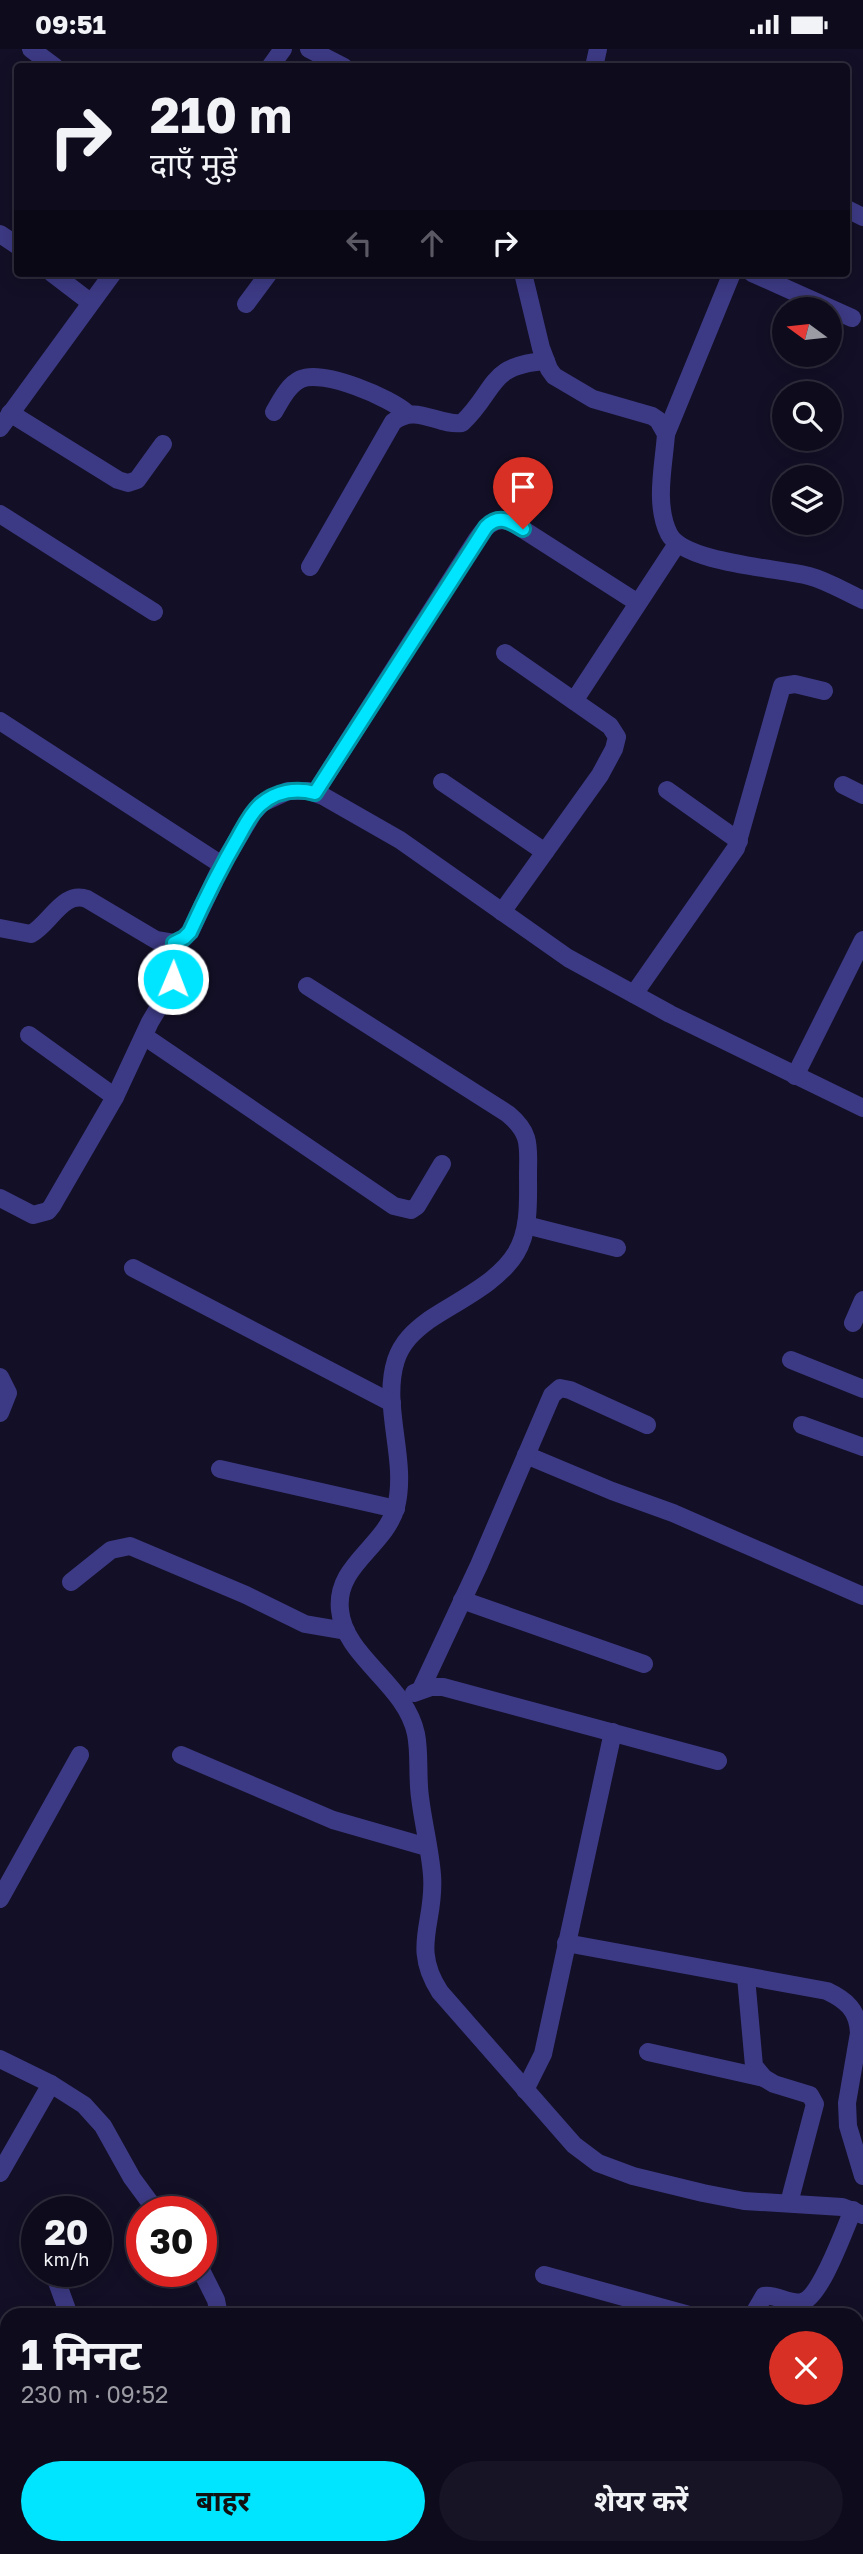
<!DOCTYPE html>
<html lang="hi">
<meta charset="utf-8">
<style>
:root{--surface:#0e0b1c;--page:#171425;--text:#f1f3f6;--muted:#9b9ba3;--line:#2e2b3b;--accent:#00e5ff}
body{margin:0;font-family:"Golos Text","Noto Sans Devanagari",sans-serif;background:var(--page);color:var(--text);height:100vh;display:flex;flex-direction:column;font-size:26px;white-space:nowrap}
*{box-sizing:border-box;margin:0}
p{font-size:23px;color:var(--muted)}
.icon{flex:none;width:38px;height:38px;fill:none;stroke:currentColor;stroke-width:2;stroke-linecap:round;stroke-linejoin:round}
.map{position:relative;flex:1;overflow:hidden}
.panel{position:absolute;left:0px;top:2259px;width:864px;height:247px;display:flex;flex-direction:column;background:var(--surface);border-radius:21px 21px 0 0;box-shadow:0 4px 18px #0003,0 0 0 2px var(--line)}
.panel>*{flex:none}
.guide{position:absolute;left:14px;top:14px;width:836px;height:214px;border-radius:7px;box-shadow:0 4px 18px #0003,0 0 0 2px var(--line);background:#0e0b1c;color:var(--text);overflow:hidden}
.needle{width:46px;rotate:285deg}
.buttons{position:absolute;left:772px;top:248px;display:grid;gap:14px}
.buttons a{display:grid;place-items:center;width:70px;height:70px;border-radius:50%;background:var(--surface);box-shadow:0 4px 18px #0003,0 0 0 2px var(--line);font-size:35px}
.speed{position:absolute;left:21px;top:2147px;display:flex;gap:14px;font-size:35px;font-weight:700;text-align:center}
.speed>*{display:grid;place-content:center;width:91px;height:91px;border-radius:50%;background:var(--surface);box-shadow:0 4px 18px #0003,0 0 0 2px var(--line);line-height:1}
.speed small{font-size:18px;font-weight:400}
.speed .limit{border:10px solid #d22;background:#fff;color:#111}
.pin{position:absolute;display:grid;place-items:center;width:60px;height:60px;color:#fff;margin:-72px -30px;border-radius:50% 50% 50% 0;rotate:-45deg;box-shadow:0 0 7px #0007}
.pin .icon{rotate:45deg}
.me{position:absolute;width:77px;margin:-38px;rotate:1deg;stroke-linejoin:round;filter:drop-shadow(0 0 5px #0008)}
.turn{display:flex;align-items:center;gap:24px;height:147px;padding:0 21px;font-size:32px}
.turn .icon{width:91px;height:91px;stroke-width:2.5}
.turn b{display:block;font-size:49px;line-height:60px}
.lanes{display:flex;align-items:center;height:66px;padding:0 21px;background:#0003;justify-content:center;gap:35px;direction:ltr}
.lanes .off{opacity:.35}
.round{display:grid;place-items:center;flex:none;width:74px;height:74px;border-radius:37px;background:var(--page)}
.overview{display:flex;align-items:center;justify-content:space-between;height:119px;padding:0 21px}
h1{font-size:42px;font-weight:700;line-height:52px}
.action{display:flex;gap:14px;margin-top:auto;padding:14px 21px}
.action a{flex:1;height:80px;border-radius:42px;background:var(--accent);color:#111;font-size:28px;font-weight:700;line-height:80px;text-align:center}
.action a+a{background:var(--page);color:var(--text)}
.status{display:flex;justify-content:space-between;align-items:center;height:49px;padding:0 35px;background:var(--surface);direction:ltr}
.status svg{height:19px;fill:currentColor}
.map>svg:first-child{display:block}
</style>
<div class="status"><b>09:51</b><svg viewBox="0 0 49 12"><path d="M0 12V9h3v3zM5 12V6h3v6zM10 12V3h3v9zM15 12V0h3v12zM26 1h20v11H26zM47 4h2v5h-2z"/></svg></div>
<div class="map">
<svg width="863" height="2505" viewBox="0 0 863 2505">
<rect width="100%" height="100%" fill="#130f26"/>
<g fill="none" stroke-linecap="round" stroke-linejoin="round">
<g stroke="#3d3a85" stroke-width="18">
<polyline points="31,0 55,18"/>
<polyline points="309,0 344,18"/>
<polyline points="270,18 283,0"/>
<polyline points="594,18 598,0"/>
<polyline points="847,160 863,168"/>
<polyline points="0,185 18,197"/>
<polyline points="52,224 90,253"/>
<path d="M 523,224 L 541,299 L 549,320 L 554,327 L 593,350 L 652,367 L 658,371 L 666,385 C 664,416 654,455 669,485 C 684,514 778,519 809,527 C 828,532 845,543 863,551"/>
<polyline points="752,224 852,269"/>
<polyline points="246,255 269,224"/>
<path d="M 274,363 C 281,351 288,336 301,330 C 323,320 391,349 407,364"/>
<polyline points="10,364 118,431 128,434 137,431 163,395"/>
<polyline points="0,379 113,224"/>
<polyline points="666,385 732,224"/>
<polyline points="0,465 154,563"/>
<path d="M 310,518 L 393,373 C 416,354 437,377 462,374 C 497,341 487,316 546,312"/>
<polyline points="574,652 677,495"/>
<polyline points="0,672 222,816"/>
<polyline points="442,733 545,803"/>
<polyline points="843,736 863,746"/>
<polyline points="667,741 739,792"/>
<path d="M 315,744 L 466,507 C 478,490 489,462 513,474 L 638,554"/>
<polyline points="502,863 600,726 614,700 617,688 610,677 505,604"/>
<path d="M 0,879 L 31,885 C 50,875 63,841 87,850 L 156,891 L 174,894 L 184,889 L 190,883 L 222,816 L 253,764 L 262,754 L 288,742 L 309,742 L 323,747 L 400,791 L 568,909 L 670,965 L 863,1059"/>
<path d="M 307,937 L 508,1065 C 532,1085 528,1098 528,1126 C 528,1151 530,1181 516,1204 C 498,1234 457,1252 429,1271 C 414,1282 402,1293 396,1311 C 381,1358 408,1410 396,1458 C 385,1498 335,1516 340,1561 C 344,1608 406,1635 416,1685 C 420,1705 417,1727 420,1748 C 423,1774 430,1800 432,1826 C 436,1873 410,1897 440,1943 L 574,2096 L 598,2114 L 633,2127 L 703,2144 L 744,2152 L 842,2158 L 863,2166"/>
<polyline points="634,945 736,799 782,637 795,635 824,642"/>
<polyline points="29,986 115,1048"/>
<polyline points="144,987 394,1157 411,1161 417,1157 442,1115"/>
<polyline points="795,1027 863,891"/>
<polyline points="0,1149 33,1166 48,1162 52,1157 115,1048 150,973 169,941 176,918 174,894"/>
<polyline points="526,1176 617,1199"/>
<polyline points="133,1219 392,1354"/>
<polyline points="853,1274 863,1251"/>
<polyline points="791,1311 863,1340"/>
<polyline points="0,1328 8,1344 0,1364"/>
<polyline points="802,1376 863,1398"/>
<polyline points="526,1406 612,1442 673,1464 863,1547"/>
<polyline points="220,1420 396,1460"/>
<polyline points="71,1533 111,1501 130,1497 246,1546 305,1575 346,1582"/>
<polyline points="462,1551 644,1615"/>
<polyline points="421,1640 479,1516 552,1346 560,1339 570,1341 647,1376"/>
<polyline points="414,1644 431,1638 443,1638 718,1712"/>
<polyline points="181,1706 333,1771 427,1798"/>
<polyline points="0,1850 80,1706"/>
<path d="M 566,1894 L 827,1942 C 846,1951 858,1961 859,1984 L 847,2054 L 848,2077 L 863,2127"/>
<polyline points="746,1928 754,2017 764,2029 774,2035 810,2046 815,2055 789,2154"/>
<polyline points="648,2003 764,2029"/>
<polyline points="0,2010 51,2035 84,2056 103,2077 132,2129 157,2163"/>
<polyline points="525,2041 543,2005 613,1683"/>
<polyline points="0,2124 51,2035"/>
<polyline points="201,2221 216,2251 219,2266"/>
<polyline points="53,2222 69,2266"/>
<polyline points="544,2226 689,2266"/>
<path d="M 753,2266 L 764,2247 C 777,2245 790,2256 802,2253 C 821,2248 845,2179 853,2161"/>
<polyline points="0,2300 7,2298"/>
<polyline points="0,2431 7,2434"/>
<polyline points="858,2494 863,2496"/>
<polyline points="139,2499 151,2505"/>
<polyline points="526,2499 535,2505"/>
</g>
</g>
<g fill="none" stroke-linecap="round" stroke-linejoin="round">
<defs>
<path id="route" d="M 173,930 L 176,918 L 174,894 L 184,889 L 190,883 C 205,850 221,818 239,787 C 245,776 251,764 260,756 C 276,742 296,739 315,744 L 486,478 C 499,465 510,472 523,480"/>
</defs>
<use href="#route" stroke="#0095a6" stroke-width="18"/>
<use href="#route" stroke="#00e5ff" stroke-width="12"/>
</g>
</svg>
<div class="buttons">
<a><svg class="needle" viewBox="-14 -14 28 28"><path d="M0-13l5 13h-10z" fill="#e53935"/><path d="M0 13l5-13h-10z" fill="#9b9ba3"/></svg></a>
<a><svg class="icon" aria-label="search" viewBox="0 0 24 24"><circle cx="10" cy="10" r="6"/><path d="M15 15l6 6"/></svg></a>
<a><svg class="icon" aria-label="layers" viewBox="0 0 24 24"><path d="M12 4l9 5-9 5-9-5zM3 14l9 5 9-5"/></svg></a>
</div>
<div class="speed"><div>20<small>km/h</small></div><div class="limit">30</div></div>
<div class="pin" style="left:523px;top:480px;background:#d93025"><svg class="icon" aria-label="arrive" viewBox="0 0 24 24"><path d="M6 21V4h12l-3 4 3 4H6"/></svg></div>
<svg class="me" style="left:173px;top:930px" viewBox="-20 -20 40 40"><circle r="17" fill="#00e5ff" stroke="#fff" stroke-width="3"/><path d="M0-11L8 9 0 5-8 9z" fill="#fff"/></svg>
<div class="guide">
<div class="turn"><svg class="icon" aria-label="right" viewBox="0 0 24 24"><path d="M7 20v-9h11M14 6l5 5-5 5"/></svg><div><b>210 m</b>दाएँ मुड़ें</div></div>
<div class="lanes"><svg class="icon off" aria-label="left" viewBox="0 0 24 24"><path d="M17 20v-9H6M10 6l-5 5 5 5"/></svg><svg class="icon off" aria-label="ahead" viewBox="0 0 24 24"><path d="M12 20V5M6 11l6-6 6 6"/></svg><svg class="icon" aria-label="right" viewBox="0 0 24 24"><path d="M7 20v-9h11M14 6l5 5-5 5"/></svg></div>
</div>
<section class="panel">
<div class="overview"><div><h1>1 मिनट</h1><p>230 m · 09:52</p></div><a class="round" style="background:#d93025;color:#fff"><svg class="icon" aria-label="close" viewBox="0 0 24 24"><path d="M6 6l12 12M18 6L6 18"/></svg></a></div>
<div class="action"><a>बाहर</a><a>शेयर करें</a></div>
</section>
</div>
